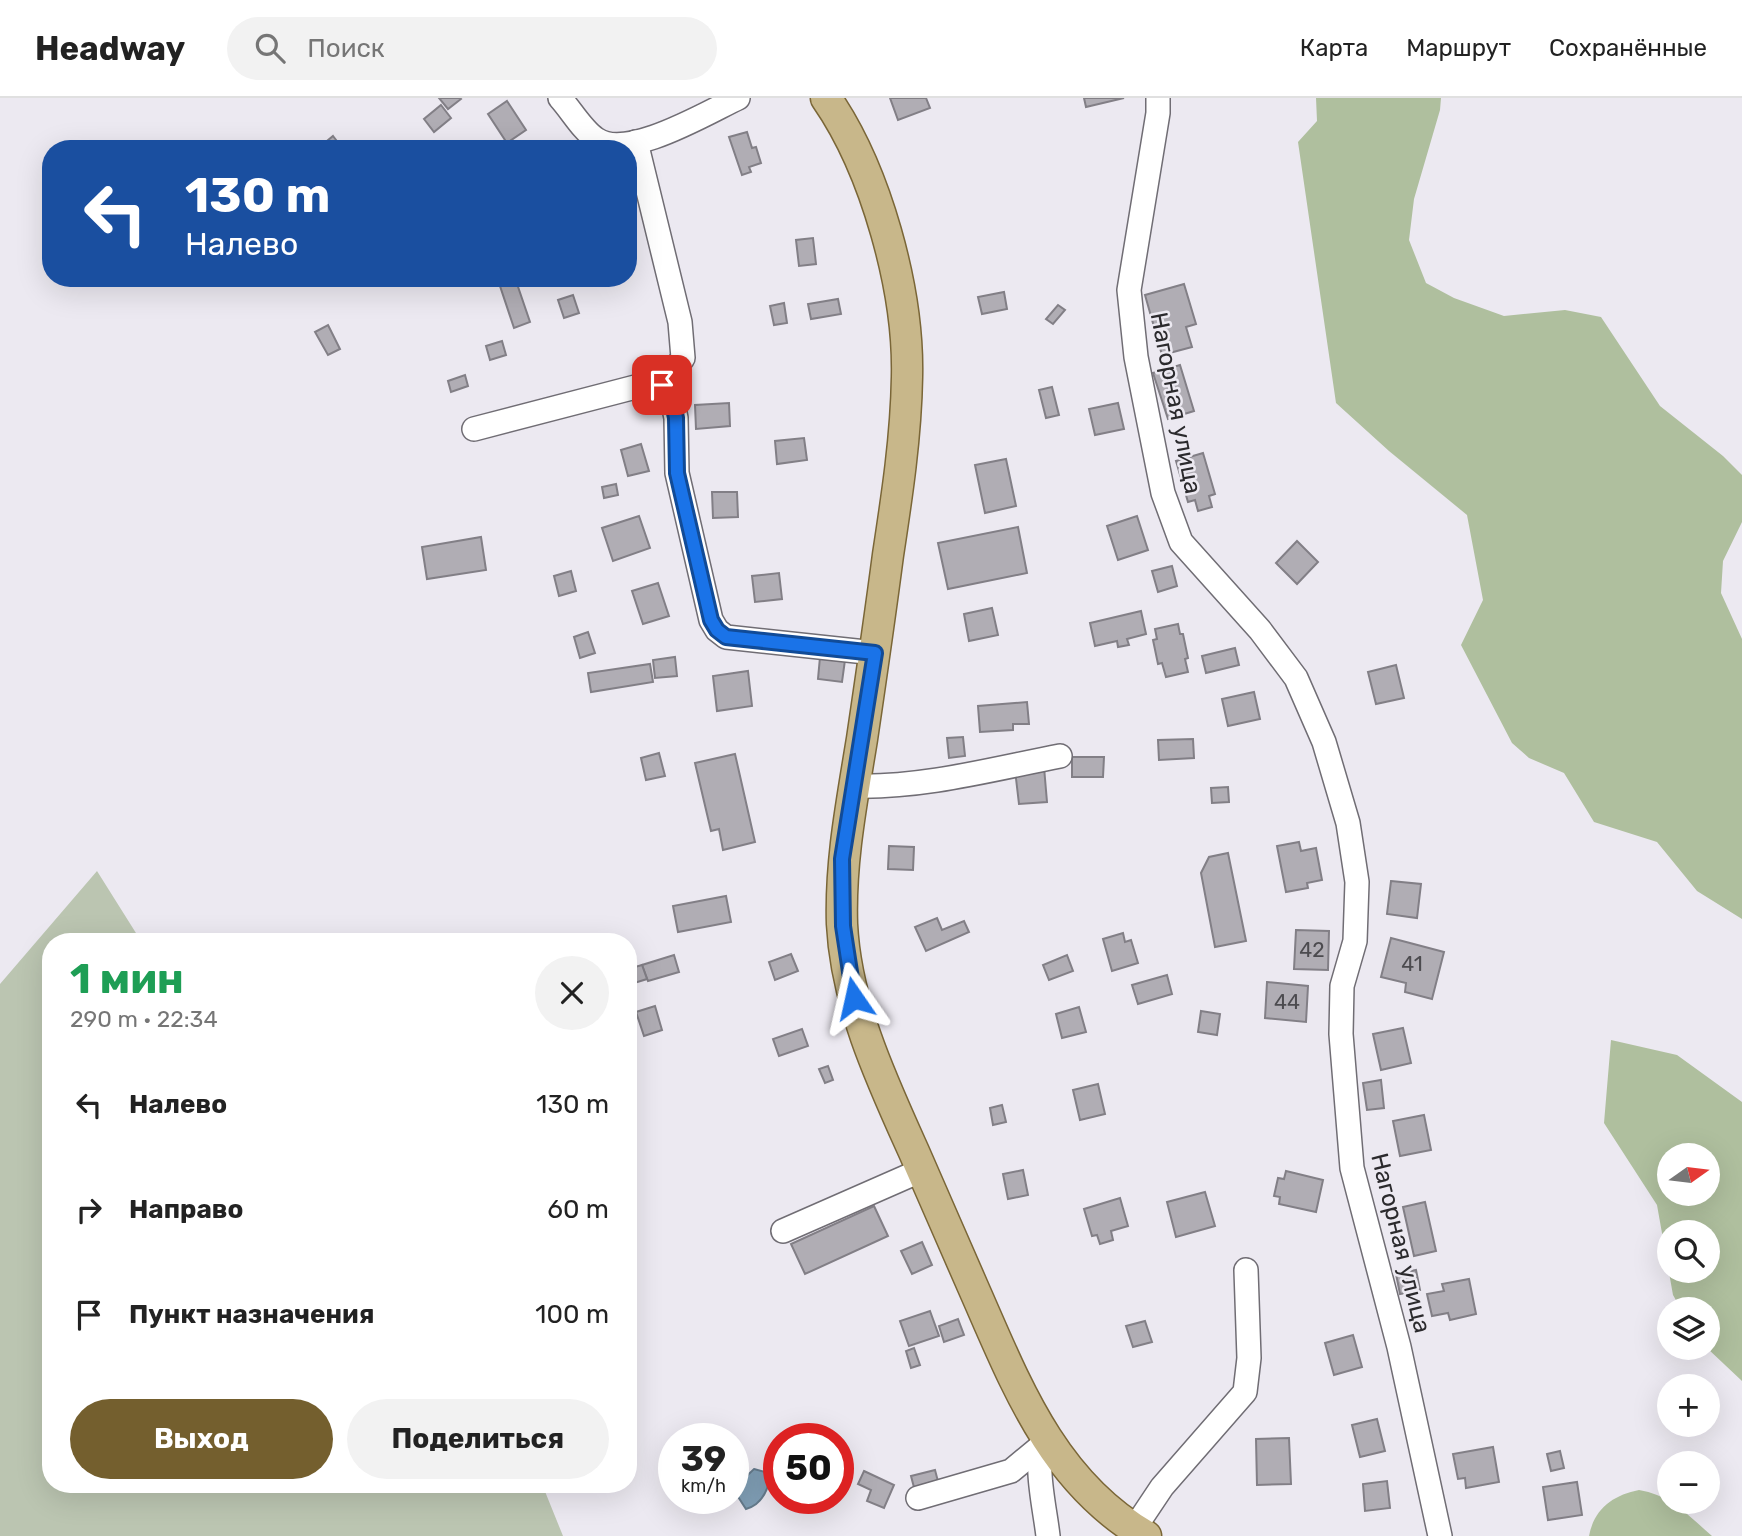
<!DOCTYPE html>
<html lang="ru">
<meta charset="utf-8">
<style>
:root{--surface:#fff;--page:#f2f2f2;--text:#222;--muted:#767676;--line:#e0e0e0;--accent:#745f2e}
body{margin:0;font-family:Rubik,sans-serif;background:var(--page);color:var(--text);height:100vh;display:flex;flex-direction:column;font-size:26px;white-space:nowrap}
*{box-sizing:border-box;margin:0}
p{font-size:23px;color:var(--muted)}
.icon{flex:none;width:38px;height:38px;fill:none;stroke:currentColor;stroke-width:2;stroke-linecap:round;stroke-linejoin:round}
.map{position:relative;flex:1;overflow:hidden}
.side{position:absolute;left:42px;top:835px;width:595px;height:560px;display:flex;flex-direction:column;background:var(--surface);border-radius:28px;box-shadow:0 7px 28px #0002}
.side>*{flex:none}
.hud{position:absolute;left:42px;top:42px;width:595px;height:147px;border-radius:28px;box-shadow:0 7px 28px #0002;background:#1a4fa0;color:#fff;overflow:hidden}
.needle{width:46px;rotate:76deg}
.buttons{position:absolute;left:1657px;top:1045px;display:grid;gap:14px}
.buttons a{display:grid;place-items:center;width:63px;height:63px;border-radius:50%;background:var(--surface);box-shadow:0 7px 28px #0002;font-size:35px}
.speed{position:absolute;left:658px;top:1325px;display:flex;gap:14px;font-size:35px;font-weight:700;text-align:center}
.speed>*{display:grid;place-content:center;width:91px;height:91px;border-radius:50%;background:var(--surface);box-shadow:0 7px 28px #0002;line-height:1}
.speed small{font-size:18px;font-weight:400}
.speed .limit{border:10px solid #d22;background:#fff;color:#111}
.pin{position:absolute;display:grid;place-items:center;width:60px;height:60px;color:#fff;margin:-30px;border-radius:14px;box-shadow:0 4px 10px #0006}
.me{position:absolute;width:77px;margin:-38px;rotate:349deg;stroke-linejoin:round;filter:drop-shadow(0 0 5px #0008)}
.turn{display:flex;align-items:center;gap:24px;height:147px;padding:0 28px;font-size:32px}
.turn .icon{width:91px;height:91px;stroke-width:2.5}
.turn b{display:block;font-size:49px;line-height:60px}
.round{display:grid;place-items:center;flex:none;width:74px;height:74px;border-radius:37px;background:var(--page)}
.summary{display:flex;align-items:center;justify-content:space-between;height:119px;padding:0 28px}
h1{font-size:42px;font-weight:700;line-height:52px;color:#1e9e55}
.primary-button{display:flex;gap:14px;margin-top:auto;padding:14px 28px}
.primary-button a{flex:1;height:80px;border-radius:42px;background:var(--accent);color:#fff;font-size:28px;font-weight:700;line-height:80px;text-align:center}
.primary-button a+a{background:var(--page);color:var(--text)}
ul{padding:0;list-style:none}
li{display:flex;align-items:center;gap:21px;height:105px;padding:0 28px}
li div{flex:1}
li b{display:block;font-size:26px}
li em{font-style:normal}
header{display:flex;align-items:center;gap:42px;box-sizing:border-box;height:98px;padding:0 35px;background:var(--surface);border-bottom:2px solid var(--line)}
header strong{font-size:33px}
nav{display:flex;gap:38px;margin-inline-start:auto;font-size:24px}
.search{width:490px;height:63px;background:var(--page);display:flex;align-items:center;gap:18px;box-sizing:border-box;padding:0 24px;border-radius:38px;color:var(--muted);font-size:26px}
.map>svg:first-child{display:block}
</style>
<header>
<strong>Headway</strong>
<div class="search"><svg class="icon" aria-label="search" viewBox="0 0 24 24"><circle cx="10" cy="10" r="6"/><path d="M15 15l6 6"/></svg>Поиск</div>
<nav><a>Карта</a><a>Маршрут</a><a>Сохранённые</a></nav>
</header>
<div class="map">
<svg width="1742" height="1438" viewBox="0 0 1742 1438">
<rect width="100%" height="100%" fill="#ece9f1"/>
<polygon fill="#bbc5b1" points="97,773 141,843 51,844 51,1386 542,1386 563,1438 0,1438 0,886"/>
<g fill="#afbf9e" fill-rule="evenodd">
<polygon points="1316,0 1441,0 1440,12 1414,101 1409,142 1426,185 1454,200 1504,218 1565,212 1601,219 1660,308 1723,358 1742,377 1742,424 1723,463 1721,495 1742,541 1742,821 1697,793 1657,744 1594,724 1564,675 1529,660 1512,645 1461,547 1483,502 1467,417 1389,353 1336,305 1298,44 1317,23"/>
<path d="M 1611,942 L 1677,957 L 1742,1004 L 1742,1283 L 1707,1250 L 1708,1211 L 1681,1211 L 1673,1197 L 1657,1107 L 1604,1025 ZM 1670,1057 L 1708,1057 L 1708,1096 L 1670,1096 ZM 1670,1134 L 1708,1134 L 1708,1172 L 1670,1172 Z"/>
<path d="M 1639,1392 C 1670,1397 1688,1417 1712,1438 L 1589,1438 C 1594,1411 1613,1397 1639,1392 Z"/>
</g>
<path fill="#809fb6" stroke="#667c8d" stroke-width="2" d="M 754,1371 L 765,1374 L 770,1380 C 767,1395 761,1407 746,1411 L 733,1391 Z"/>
<g fill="#b0adb4" stroke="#827f86" stroke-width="2">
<polygon points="439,0 460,0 461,1 448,11"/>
<polygon points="890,0 926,0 930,10 898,22"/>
<polygon points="1084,0 1124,0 1086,9"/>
<polygon points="507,3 526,32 507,45 488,16"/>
<polygon points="441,7 451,20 434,34 424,21"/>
<polygon points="747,34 752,50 756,49 761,65 749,69 751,74 742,77 729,39"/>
<polygon points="333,38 343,51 323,51 321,48"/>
<polygon points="813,140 816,166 799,168 796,142"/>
<polygon points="511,180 515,180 530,224 514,230 499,185"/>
<polygon points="1184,186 1196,226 1186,229 1192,249 1162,257 1145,197"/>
<polygon points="1004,194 1007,211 982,216 978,199"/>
<polygon points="573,197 579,215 564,220 558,202"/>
<polygon points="838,201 841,216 811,221 808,206"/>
<polygon points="784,205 787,225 774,227 770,208"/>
<polygon points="1058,207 1065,212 1053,226 1046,221"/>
<polygon points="328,227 340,251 328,257 315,234"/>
<polygon points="502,243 506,257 490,262 486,248"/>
<polygon points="1180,267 1194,313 1168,321 1153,275"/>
<polygon points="465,277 468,288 451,294 448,283"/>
<polygon points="1052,289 1059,317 1046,320 1039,292"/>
<polygon points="729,305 730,328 696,331 695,307"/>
<polygon points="1118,305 1124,331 1095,337 1089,311"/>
<polygon points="804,340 807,362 777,366 775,343"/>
<polygon points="641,346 649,373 628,378 621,352"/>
<polygon points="1203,355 1215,396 1209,398 1212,409 1198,413 1195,402 1188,404 1176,363"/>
<polygon points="1006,361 1016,408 985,415 975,367"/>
<polygon points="616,386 618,397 604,400 602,389"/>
<polygon points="712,394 737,394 738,419 713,420"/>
<polygon points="639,418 650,450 613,463 602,430"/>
<polygon points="1137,418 1148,452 1118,462 1107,428"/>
<polygon points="1018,429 1027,475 948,491 938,445"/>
<polygon points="481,439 486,472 427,481 422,449"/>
<polygon points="1297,443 1318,464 1297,486 1276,465"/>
<polygon points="1172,468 1177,488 1158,494 1152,473"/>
<polygon points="571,473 576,493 559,498 554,478"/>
<polygon points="779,475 782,501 755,504 752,478"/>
<polygon points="658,485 669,518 643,526 632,493"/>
<polygon points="992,510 998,537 969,543 964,516"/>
<polygon points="1141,513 1146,536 1127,541 1129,547 1118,549 1117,543 1095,548 1090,525"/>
<polygon points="1178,526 1180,536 1183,536 1188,560 1185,561 1188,574 1166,579 1162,565 1158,566 1153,542 1157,541 1155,531"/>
<polygon points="588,534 595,555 580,560 574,539"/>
<polygon points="1235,550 1239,567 1206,575 1202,558"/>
<polygon points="675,559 677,578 655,580 653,562"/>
<polygon points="820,559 845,562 842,584 818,581"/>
<polygon points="650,566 653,584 591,594 588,575"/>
<polygon points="1396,567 1404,600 1376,606 1368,574"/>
<polygon points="748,573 752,608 717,613 713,578"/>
<polygon points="1254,594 1260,621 1228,628 1222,601"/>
<polygon points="1027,604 1029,626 1013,626 1013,632 980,634 978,608"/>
<polygon points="963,639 965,658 949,660 947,640"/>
<polygon points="1193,641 1194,660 1159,662 1158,642"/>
<polygon points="659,655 665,678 646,682 641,660"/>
<polygon points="735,656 755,744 723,752 719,731 711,733 695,665"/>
<polygon points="1072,659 1104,659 1103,679 1072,679"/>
<polygon points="1044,669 1047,704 1019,706 1015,672"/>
<polygon points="1228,689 1229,704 1212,705 1211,690"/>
<polygon points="1299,744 1301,753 1316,750 1322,782 1307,785 1308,790 1286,794 1277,748"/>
<polygon points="889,748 914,749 913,772 888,771"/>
<polygon points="1228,755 1246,843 1215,849 1201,775 1209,759"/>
<polygon points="1391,783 1421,786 1417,820 1387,816"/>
<polygon points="726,798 731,824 678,834 673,808"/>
<polygon points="937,820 942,832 964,823 969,834 926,853 915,829"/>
<polygon points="1296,832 1329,833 1328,872 1294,871"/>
<polygon points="1123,835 1125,844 1131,842 1138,865 1112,873 1103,841"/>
<polygon points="1391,840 1444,854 1432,901 1405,894 1406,885 1381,879"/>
<polygon points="791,856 798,873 775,882 769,864"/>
<polygon points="674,857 679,874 648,883 642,867"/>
<polygon points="1067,857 1073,873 1049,882 1043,867"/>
<polygon points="642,867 647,881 628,887 628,871"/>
<polygon points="1167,877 1172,896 1138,906 1132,887"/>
<polygon points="1267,884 1308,888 1306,924 1265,920"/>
<polygon points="655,908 662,932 644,938 636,914"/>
<polygon points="1079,909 1086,934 1062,940 1056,916"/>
<polygon points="1201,913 1220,916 1217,937 1198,934"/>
<polygon points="1403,930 1411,965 1381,972 1373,936"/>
<polygon points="802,931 808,948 779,958 773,941"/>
<polygon points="828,968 833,982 825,985 819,971"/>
<polygon points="1381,982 1384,1010 1367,1012 1363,985"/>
<polygon points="1098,986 1105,1016 1080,1022 1073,992"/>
<polygon points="1002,1007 1006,1024 993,1027 990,1010"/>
<polygon points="1424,1017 1431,1052 1400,1058 1393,1023"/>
<polygon points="1023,1072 1028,1097 1008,1101 1003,1076"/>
<polygon points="1286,1073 1323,1082 1316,1114 1279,1106 1280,1099 1274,1098 1278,1080 1284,1081"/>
<polygon points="1205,1094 1215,1128 1176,1139 1167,1104"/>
<polygon points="1120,1100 1128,1128 1111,1133 1113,1142 1100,1146 1097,1137 1092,1138 1084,1111"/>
<polygon points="1425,1104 1436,1153 1414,1158 1403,1109"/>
<polygon points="874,1108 888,1138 805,1176 791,1146"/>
<polygon points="922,1144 932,1167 912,1176 901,1153"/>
<polygon points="1416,1172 1420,1192 1400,1196 1396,1176"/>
<polygon points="1469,1181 1476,1216 1450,1222 1448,1215 1432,1218 1427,1196 1444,1193 1442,1186"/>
<polygon points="930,1213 939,1238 909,1248 900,1223"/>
<polygon points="958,1221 964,1237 944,1244 939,1228"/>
<polygon points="1145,1223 1152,1244 1133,1249 1126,1228"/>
<polygon points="1353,1237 1362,1269 1334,1277 1325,1245"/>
<polygon points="914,1250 920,1267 911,1270 906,1253"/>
<polygon points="1377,1321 1385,1353 1360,1359 1352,1327"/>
<polygon points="1289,1340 1291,1386 1257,1387 1256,1341"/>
<polygon points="1493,1349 1499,1384 1466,1390 1465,1380 1458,1381 1453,1356"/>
<polygon points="1560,1353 1564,1370 1551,1373 1547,1356"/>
<polygon points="935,1372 940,1391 916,1397 911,1378"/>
<polygon points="864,1373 894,1387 884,1410 867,1403 871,1392 858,1386"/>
<polygon points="1387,1383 1390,1410 1365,1413 1363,1386"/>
<polygon points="1577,1384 1582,1417 1548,1422 1543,1389"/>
</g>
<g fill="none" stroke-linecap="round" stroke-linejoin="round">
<defs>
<g id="minor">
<path d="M 560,0 C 571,12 583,33 596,41 C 627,63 708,14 738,0"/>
<polyline points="1158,0 1158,15 1129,192 1136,259 1163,395 1181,444 1260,532 1296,580 1324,644 1348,725 1357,784 1355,843 1342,888 1341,936 1352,1070 1399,1249 1440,1438"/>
<polyline points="636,44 680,224 683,260 662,287"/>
<polyline points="474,331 647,286 662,287 671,296 676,320 677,375 711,522 717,532 726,539 875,555"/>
<path d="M 854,688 C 923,690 993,671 1060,658"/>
<polyline points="783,1133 922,1072"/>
<path d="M 1045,1339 C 1033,1364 1045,1410 1048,1438"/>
<polyline points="918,1400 1011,1373 1040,1349"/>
<polyline points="1134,1431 1162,1389 1245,1294 1249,1260 1246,1172"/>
</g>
<path id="major" d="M 826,0 C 876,72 909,192 907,279 C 906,339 897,398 888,457 C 880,518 871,580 862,641 C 852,703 840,763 842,826 C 846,906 881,981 914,1054 C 934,1099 953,1144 973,1189 C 1015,1284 1051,1383 1146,1438"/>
</defs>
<use href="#minor" stroke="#706d74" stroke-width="26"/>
<use href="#major" stroke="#7a6637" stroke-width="33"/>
<use href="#minor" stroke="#fff" stroke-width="23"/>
<use href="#major" stroke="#c8b78a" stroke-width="30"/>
</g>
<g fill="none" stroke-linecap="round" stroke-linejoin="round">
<defs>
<polyline id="route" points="662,287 671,296 676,320 677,375 711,522 717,532 726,539 875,555 842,761 843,828 854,900"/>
</defs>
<use href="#route" stroke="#114b97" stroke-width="18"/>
<use href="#route" stroke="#1a73e8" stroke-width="12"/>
</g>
<g text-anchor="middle" stroke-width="5" stroke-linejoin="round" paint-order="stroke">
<g font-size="21" fill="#4c4b4f">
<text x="1312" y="859">42</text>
<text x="1412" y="873">41</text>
<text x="1287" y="911">44</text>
</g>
<g font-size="24" fill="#2b2a2d" stroke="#ece9f1">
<text transform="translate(1176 305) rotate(79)" y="8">Нагорная улица</text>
<text transform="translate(1401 1145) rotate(76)" y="8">Нагорная улица</text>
</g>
</g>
</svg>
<div class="buttons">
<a><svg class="needle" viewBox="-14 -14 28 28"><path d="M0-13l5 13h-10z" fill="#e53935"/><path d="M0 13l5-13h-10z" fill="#767676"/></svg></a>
<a><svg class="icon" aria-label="search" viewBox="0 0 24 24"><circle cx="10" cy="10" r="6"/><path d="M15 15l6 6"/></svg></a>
<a><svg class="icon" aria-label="layers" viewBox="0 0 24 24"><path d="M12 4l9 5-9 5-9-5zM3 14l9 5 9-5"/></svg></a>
<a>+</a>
<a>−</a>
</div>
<div class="speed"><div>39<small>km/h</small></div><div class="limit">50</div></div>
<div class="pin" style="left:662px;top:287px;background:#d93025"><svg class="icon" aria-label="arrive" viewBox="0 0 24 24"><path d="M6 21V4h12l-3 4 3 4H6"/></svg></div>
<svg class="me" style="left:854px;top:900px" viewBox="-20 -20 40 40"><path d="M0-17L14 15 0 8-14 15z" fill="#1a73e8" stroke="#fff" stroke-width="4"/></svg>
<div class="hud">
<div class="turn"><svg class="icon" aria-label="left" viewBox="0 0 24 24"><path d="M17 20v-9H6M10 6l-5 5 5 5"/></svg><div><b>130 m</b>Налево</div></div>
</div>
<section class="side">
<div class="summary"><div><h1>1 мин</h1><p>290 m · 22:34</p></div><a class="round"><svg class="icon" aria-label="close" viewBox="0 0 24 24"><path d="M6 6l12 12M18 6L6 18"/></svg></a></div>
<ul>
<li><svg class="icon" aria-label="left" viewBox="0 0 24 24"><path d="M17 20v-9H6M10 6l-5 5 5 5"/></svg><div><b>Налево</b></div><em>130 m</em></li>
<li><svg class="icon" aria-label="right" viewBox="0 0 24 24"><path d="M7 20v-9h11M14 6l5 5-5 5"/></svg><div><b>Направо</b></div><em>60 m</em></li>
<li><svg class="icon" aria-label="arrive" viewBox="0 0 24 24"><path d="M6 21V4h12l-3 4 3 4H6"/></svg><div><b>Пункт назначения</b></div><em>100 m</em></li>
</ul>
<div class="primary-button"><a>Выход</a><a>Поделиться</a></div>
</section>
</div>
